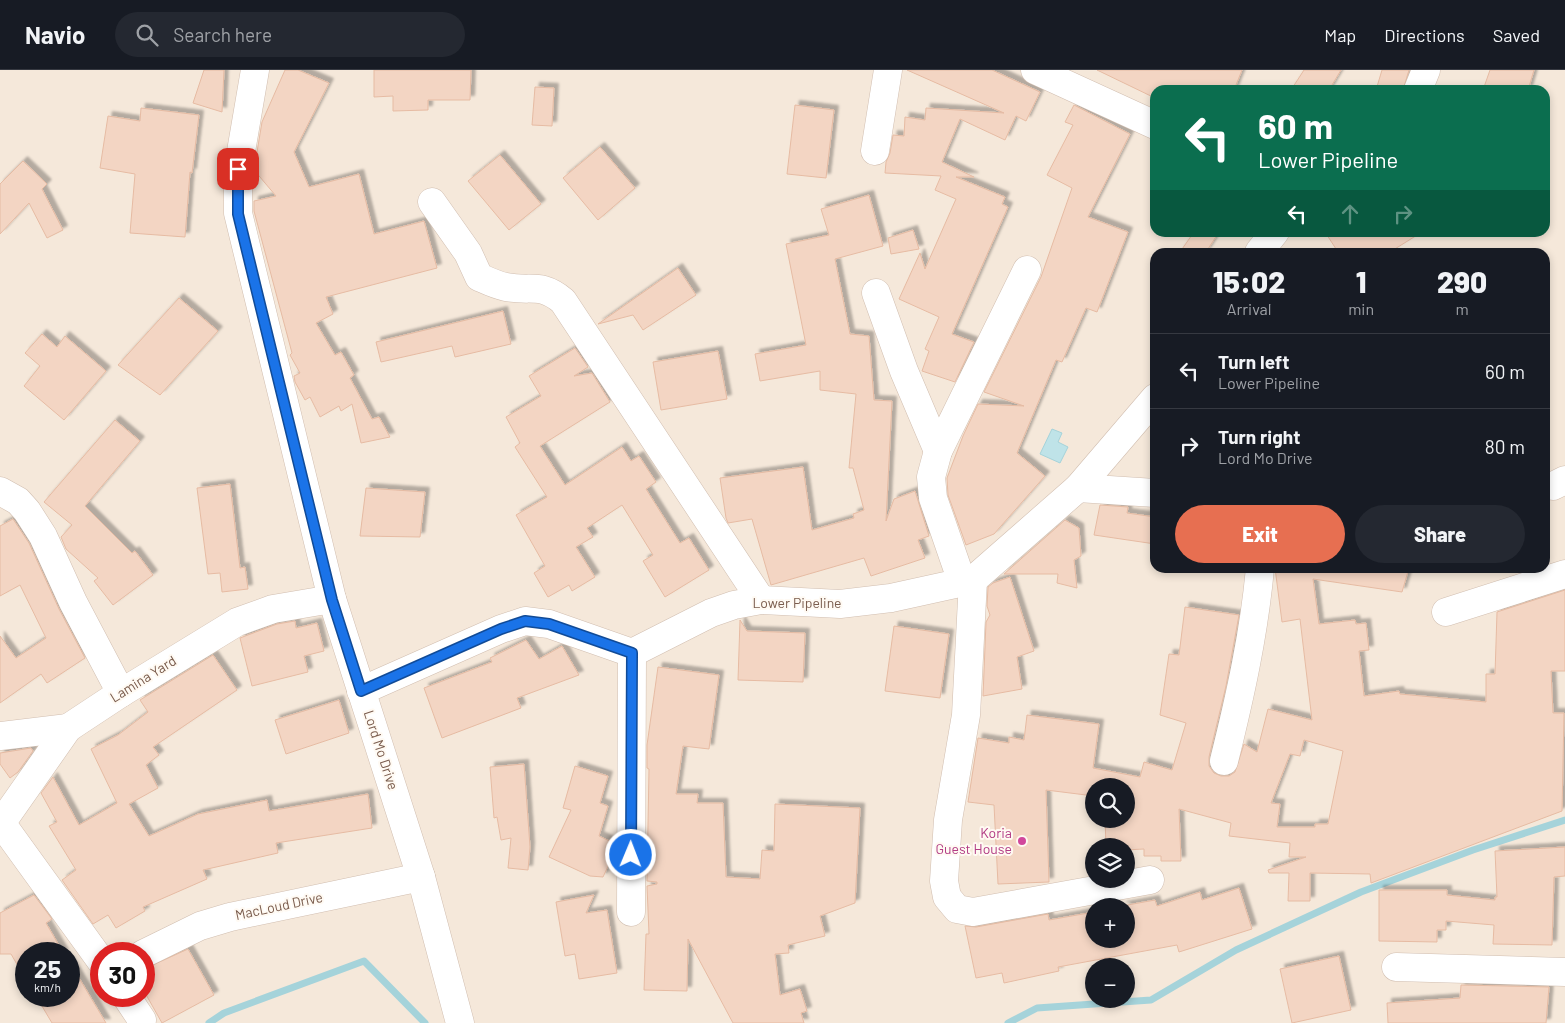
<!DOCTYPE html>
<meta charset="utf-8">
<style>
:root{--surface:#171b24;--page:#242831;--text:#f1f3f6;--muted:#9ea1a6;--line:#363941;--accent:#e76f51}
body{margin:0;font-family:Barlow,sans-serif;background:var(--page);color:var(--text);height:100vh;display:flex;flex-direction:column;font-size:19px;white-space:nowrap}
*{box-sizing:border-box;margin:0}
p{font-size:16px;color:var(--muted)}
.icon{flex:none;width:28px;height:28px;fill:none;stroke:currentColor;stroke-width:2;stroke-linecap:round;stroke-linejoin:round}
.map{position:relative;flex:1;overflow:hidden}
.sheet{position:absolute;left:1150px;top:178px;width:400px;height:325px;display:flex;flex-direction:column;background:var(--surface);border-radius:15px;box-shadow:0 2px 8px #0003}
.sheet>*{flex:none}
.hud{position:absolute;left:1150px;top:15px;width:400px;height:152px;border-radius:15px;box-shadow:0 2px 8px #0003;background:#0b6e4f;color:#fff;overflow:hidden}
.controls{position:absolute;left:1085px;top:708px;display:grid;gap:10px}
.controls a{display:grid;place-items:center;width:50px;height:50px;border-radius:50%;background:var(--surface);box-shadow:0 2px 8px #0003;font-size:25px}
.speed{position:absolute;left:15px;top:872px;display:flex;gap:10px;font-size:25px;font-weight:700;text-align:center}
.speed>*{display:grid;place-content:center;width:65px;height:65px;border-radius:50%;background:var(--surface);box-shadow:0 2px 8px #0003;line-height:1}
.speed small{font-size:12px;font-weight:400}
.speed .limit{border:8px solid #d22;background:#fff;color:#111}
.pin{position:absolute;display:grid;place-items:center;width:42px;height:42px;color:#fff;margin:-21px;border-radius:10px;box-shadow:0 2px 8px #0006}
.me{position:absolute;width:55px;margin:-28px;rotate:1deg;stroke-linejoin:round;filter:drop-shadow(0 0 4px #0008)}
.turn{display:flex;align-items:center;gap:18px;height:105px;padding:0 25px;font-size:22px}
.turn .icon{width:65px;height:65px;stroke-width:2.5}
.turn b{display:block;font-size:35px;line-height:42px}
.lanes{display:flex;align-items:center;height:48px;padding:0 25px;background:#0003;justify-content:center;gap:25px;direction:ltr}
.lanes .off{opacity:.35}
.eta{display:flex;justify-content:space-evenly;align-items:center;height:85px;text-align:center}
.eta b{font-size:30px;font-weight:800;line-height:35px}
.primary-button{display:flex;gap:10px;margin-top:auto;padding:10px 25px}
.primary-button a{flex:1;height:58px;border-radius:30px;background:var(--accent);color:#fff;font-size:20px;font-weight:800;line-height:58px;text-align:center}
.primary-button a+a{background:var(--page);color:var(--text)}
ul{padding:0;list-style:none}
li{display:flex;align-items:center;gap:15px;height:75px;padding:0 25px;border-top:1px solid var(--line)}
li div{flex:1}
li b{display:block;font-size:19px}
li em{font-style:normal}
header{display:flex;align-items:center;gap:30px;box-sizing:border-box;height:70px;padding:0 25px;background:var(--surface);border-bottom:1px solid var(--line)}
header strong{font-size:24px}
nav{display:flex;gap:28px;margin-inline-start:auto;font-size:18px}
.search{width:350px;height:45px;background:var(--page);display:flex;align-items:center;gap:12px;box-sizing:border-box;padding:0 18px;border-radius:28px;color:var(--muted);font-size:19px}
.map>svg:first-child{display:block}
</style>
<header>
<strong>Navio</strong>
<div class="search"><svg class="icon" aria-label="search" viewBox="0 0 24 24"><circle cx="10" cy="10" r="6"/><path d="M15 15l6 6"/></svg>Search here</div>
<nav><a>Map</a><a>Directions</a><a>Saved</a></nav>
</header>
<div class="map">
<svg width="1565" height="953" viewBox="0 0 1565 953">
<defs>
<filter id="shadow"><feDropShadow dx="4.5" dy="-4.5" stdDeviation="1" flood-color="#0004"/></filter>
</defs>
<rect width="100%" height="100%" fill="#fdf6ec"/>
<path fill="#f5e8da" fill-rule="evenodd" d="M 0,0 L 1565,0 L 1565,953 L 0,953 ZM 1155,20 L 1545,20 L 1545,162 L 1155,162 ZM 1155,182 L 1545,182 L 1545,498 L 1155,498 ZM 1094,716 L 1126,716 L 1126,749 L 1094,749 ZM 1094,776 L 1126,776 L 1126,809 L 1094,809 ZM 1094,836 L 1126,836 L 1126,869 L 1094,869 ZM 26,884 L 69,884 L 69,926 L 26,926 ZM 101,884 L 144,884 L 144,926 L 101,926 ZM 1094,896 L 1126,896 L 1126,929 L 1094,929 Z"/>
<polygon fill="#bfe3e8" stroke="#a5d3da" points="1052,359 1062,363 1058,372 1068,377 1060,393 1040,384"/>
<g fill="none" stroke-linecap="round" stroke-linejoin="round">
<g stroke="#a5d3da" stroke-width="7">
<polyline points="209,953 224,943 364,891 425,953"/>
<polyline points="1008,953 1037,938 1151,930 1236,880 1361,822 1473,780 1565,750"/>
</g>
</g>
<g fill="#f3d5c3" stroke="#e6bba3" fill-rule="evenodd" filter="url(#shadow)">
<polygon points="204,0 224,0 222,42 193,33"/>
<polygon points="285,0 298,0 329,13 294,82 309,117 359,104 374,164 424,151 437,198 326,227 333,244 316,253 335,285 341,282 354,305 350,308 372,349 379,347 390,367 361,373 352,334 341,341 339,336 320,347 310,327 305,330 295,312 294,306 300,303 290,285 292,283 254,141 254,131 276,126 254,100 262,52"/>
<polygon points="374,0 471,0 470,30 428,30 428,40 393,41 393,26 374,27"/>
<polygon points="907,0 992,0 1040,22 1026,51 1016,46 1005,70 960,49 942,92 974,107 956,107 1005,127 1002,134 1008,137 952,264 974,272 955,312 922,301 929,281 925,279 939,247 899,229 920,183 925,199 956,129 935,120 941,106 885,103 886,92 890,83 893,65 904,66 905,47 925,50 926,38 1004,43"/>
<polygon points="1097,0 1242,0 1234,20 1155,20 1155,28"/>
<polygon points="1304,0 1341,0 1329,20 1291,20"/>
<polygon points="1382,0 1409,0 1403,20 1376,20"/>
<polygon points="1490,0 1534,0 1528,20 1483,20"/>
<polygon points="535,17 554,18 552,56 532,55"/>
<polygon points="795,35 834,40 826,108 787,104"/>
<polygon points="1074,35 1130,64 1088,147 1128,162 1097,242 1086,238 1062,292 1056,290 1017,383 1045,406 994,464 966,475 948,425 947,408 963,366 978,334 1024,336 984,322 1041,207 1072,118 1047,105 1073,55 1065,52"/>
<polygon points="141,38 199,45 192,103 190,102 185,167 130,163 135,104 100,98 108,46 140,51"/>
<polygon points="600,77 635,118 598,150 563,108"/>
<polygon points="500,85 541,134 509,160 468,111"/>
<polygon points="23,91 47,114 42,119 63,160 47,168 29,133 0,164 0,114"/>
<polygon points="869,125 883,176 835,189 850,264 869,266 874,330 892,331 886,451 894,429 915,421 929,466 918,470 925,488 871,506 864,488 771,515 752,449 728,453 726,448 720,408 803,397 812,460 854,448 853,444 864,440 853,398 849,398 856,324 820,320 820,301 760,311 755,284 806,275 786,174 829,165 821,139"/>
<polygon points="913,160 919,179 891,184 888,168"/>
<polygon points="1194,162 1219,162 1206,182 1180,182"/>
<polygon points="1325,162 1422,162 1390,182 1338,182"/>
<polygon points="678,198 696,225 643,260 633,245 598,254"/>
<polygon points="179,228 218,261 160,325 118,295"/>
<polygon points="503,241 511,274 455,287 452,276 381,292 376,272"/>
<polygon points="42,264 57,277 65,266 106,301 64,350 24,316 40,296 25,283"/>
<polygon points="575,278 588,297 574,306 592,303 610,332 540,376 565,415 622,377 631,391 639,386 656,412 646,419 680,473 689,468 709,500 665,527 643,491 653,485 622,435 587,458 593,467 576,477 595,507 572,521 569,515 548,527 534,503 545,496 516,445 547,427 515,377 520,373 506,347 541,326 529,306"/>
<polygon points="718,281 727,329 661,340 653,292"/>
<polygon points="115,350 140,371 85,436 132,483 135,481 153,505 113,535 94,511 98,508 66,479 61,467 72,455 44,432"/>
<polygon points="230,414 240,498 245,497 248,519 222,522 220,503 208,504 197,418"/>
<polygon points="366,418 425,422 420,467 360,466"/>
<polygon points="1100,435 1128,437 1127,443 1155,447 1155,474 1094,465"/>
<polygon points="13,449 29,473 59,539 85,588 47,613 41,604 0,633 0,566 16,588 46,568 20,515 0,526 0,456"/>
<polygon points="1065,450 1079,458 1081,486 1074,490 1077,518 1057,513 1058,504 1004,504"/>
<path d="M 1275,498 L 1409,498 L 1402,522 L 1313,509 L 1319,554 L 1355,550 L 1356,554 L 1366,553 L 1369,580 L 1359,581 L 1364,626 L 1399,621 L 1400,624 L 1486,632 L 1486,604 L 1495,604 L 1497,542 L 1565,520 L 1565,601 L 1551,601 L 1553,643 L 1564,643 L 1562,741 L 1371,813 L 1370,804 L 1310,803 L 1310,831 L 1288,831 L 1289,803 L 1269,803 L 1268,800 L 1306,787 L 1289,787 L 1290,773 L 1229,766 L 1231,753 L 1179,739 L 1181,791 L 1161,791 L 1161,786 L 1144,786 L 1144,779 L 1126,780 L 1126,776 L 1106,776 L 1105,749 L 1126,749 L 1126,716 L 1094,716 L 1094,726 L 1046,720 L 1049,812 L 998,814 L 994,735 L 968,732 L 978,668 L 1009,673 L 1009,667 L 1024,670 L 1027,645 L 1099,654 L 1093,698 L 1140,707 L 1144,692 L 1172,700 L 1186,653 L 1160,645 L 1169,584 L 1179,585 L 1185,537 L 1239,545 L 1226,616 L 1209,687 L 1209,696 L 1214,703 L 1221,706 L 1229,706 L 1235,702 L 1244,674 L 1257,682 L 1268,639 L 1312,650 L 1300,549 L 1282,552 ZM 1304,670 L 1343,681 L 1328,754 L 1315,754 L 1315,757 L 1277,757 L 1280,734 L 1271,733 L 1290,684 L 1300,686 Z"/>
<polygon points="1010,507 1034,581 1017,587 1022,619 983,626 986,552 990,545 987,536 988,517 993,513"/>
<polygon points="740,550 747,561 805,563 803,612 738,610"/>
<polygon points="295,551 296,558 317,553 324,581 304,586 308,602 252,616 240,568 277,554"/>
<polygon points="894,556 949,564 940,628 885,621"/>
<polygon points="526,570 539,589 562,576 579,605 517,628 521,638 442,668 424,618 492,592 490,588"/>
<polygon points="213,585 237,620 153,677 159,685 146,695 158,718 129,734 149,766 198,744 267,730 269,741 368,724 372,758 276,773 278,783 203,800 207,809 143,837 145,841 116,858 108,845 93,854 62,810 76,800 49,756 57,752 41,723 53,707 79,755 117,733 91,679 118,665 148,642 140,630"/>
<polygon points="658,597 719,605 709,679 683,676 676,724 698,724 697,733 723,733 726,807 760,809 762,780 774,781 775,734 860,738 855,833 820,846 825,866 788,875 789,883 775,884 780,925 800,919 807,941 801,943 804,953 733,953 688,869 687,921 644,920 646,864 649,864 647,816 657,814 657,812 647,811 649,699 647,698 647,675"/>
<polygon points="339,630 349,663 286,684 275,650"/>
<polygon points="31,678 33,681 18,702 10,708 0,694 0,683"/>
<polygon points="524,694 530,777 528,800 508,798 511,768 501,770 497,747 494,748 490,697"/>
<polygon points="575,696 608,706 600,733 608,736 599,766 616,774 616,779 603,807 590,806 549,787 571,740 563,738"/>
<polygon points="1565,777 1565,806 1554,807 1552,875 1493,874 1494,855 1446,851 1446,860 1437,860 1437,872 1379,871 1379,820 1447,820 1447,825 1495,830 1495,827 1497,827 1495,781"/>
<polygon points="1239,818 1252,859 1179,882 1177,875 1058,897 1059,901 1004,913 1002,903 976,908 965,856 976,857 1048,844 1049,850 1094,842 1094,869 1126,869 1126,836 1122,836 1155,830 1157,836 1200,822 1202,830"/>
<polygon points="34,825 52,849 46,853 64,884 26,884 26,910 11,884 0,884 0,843"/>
<polygon points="594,825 586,843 607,840 617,903 579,909 575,884 565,886 556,832"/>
<polygon points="188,879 214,925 162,953 144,921 144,899"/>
<polygon points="1339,886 1351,940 1292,953 1280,899"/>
<polygon points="69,891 106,953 52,953 36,926 69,926"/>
<polygon points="1461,915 1549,917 1546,953 1388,953 1387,933 1460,928"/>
</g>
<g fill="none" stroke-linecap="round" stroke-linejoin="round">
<defs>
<g id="minor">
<polyline points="255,0 238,99 238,143 332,529 421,807 460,953"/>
<polyline points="1035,0 1155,55"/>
<polyline points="1418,20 1426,0"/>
<polyline points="875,81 888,0"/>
<path d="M 432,132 L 468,183 L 479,207 C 488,211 496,215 506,217 C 531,222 540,212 563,231 L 761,530"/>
<polyline points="1259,182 1275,162"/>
<polyline points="876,223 904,301 938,381"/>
<polyline points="1553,416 1565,410"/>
<polyline points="1078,418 1155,423"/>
<polyline points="0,421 18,431 27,441 43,466 73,532 121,623"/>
<polyline points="973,510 966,645 948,750 944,811 947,827 957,839 973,842 1150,810"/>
<polyline points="962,512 933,428 931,407 938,381 1027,200"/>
<polyline points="1446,542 1565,504"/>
<polyline points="361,621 501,559 525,551 549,554 632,583 711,543 734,535 761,530 840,534 891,528 973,510 1078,418 1155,328"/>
<polyline points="0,666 68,658"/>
<path d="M 1224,691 C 1240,627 1254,564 1260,498"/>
<polyline points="2,754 101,891"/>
<polyline points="0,755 68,658 121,623 237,552 273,539 332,529"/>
<polyline points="631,842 632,583"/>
<polyline points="143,884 200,856 230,847 421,807"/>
<polyline points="1396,897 1565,902"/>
<polyline points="126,926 142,950"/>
</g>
</defs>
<use href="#minor" stroke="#d1beb0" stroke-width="29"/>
<use href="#minor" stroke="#fff" stroke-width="28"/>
</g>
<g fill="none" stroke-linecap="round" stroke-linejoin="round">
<defs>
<polyline id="route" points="238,99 238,144 332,530 361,621 501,559 525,551 549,554 632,583 631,785"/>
</defs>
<use href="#route" stroke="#114b97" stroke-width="12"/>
<use href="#route" stroke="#1a73e8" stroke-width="9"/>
</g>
<circle fill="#d1479c" stroke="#fffaf3" stroke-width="2" cx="1022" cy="771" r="5"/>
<g text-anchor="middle" stroke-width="4" stroke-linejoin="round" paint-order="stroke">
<g font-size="14" fill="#7a5c4d" stroke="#fffaf3">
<text x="797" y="538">Lower Pipeline</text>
<text transform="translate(143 609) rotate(-32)" y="5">Lamina Yard</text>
<text transform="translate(381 680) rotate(72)" y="5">Lord Mo Drive</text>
<text transform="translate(279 836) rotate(-12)" y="5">MacLoud Drive</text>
</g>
<g font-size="14" fill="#b23c85" stroke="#fffaf3" text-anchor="end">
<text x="1012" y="768">Koria<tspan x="1012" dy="16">Guest House</tspan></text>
</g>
</g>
</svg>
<div class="controls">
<a><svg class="icon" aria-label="search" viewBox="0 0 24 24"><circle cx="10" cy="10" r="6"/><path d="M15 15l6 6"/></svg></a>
<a><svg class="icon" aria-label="layers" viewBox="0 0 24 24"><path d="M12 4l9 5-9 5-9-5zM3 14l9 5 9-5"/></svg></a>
<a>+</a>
<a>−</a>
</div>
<div class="speed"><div>25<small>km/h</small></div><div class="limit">30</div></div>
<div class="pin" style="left:238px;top:99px;background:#d93025"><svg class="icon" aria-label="arrive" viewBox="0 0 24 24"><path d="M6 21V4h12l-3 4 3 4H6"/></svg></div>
<svg class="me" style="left:631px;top:785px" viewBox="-20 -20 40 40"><circle r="17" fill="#1a73e8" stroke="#fff" stroke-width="3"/><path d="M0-11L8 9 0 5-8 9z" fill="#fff"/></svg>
<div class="hud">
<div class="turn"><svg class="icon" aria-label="left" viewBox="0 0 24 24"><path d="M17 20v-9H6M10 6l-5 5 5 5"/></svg><div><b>60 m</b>Lower Pipeline</div></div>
<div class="lanes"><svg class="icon" aria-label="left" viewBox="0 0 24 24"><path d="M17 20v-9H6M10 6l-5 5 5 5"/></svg><svg class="icon off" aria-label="ahead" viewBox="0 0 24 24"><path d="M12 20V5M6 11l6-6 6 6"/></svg><svg class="icon off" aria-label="right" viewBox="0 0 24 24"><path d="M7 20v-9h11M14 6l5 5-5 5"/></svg></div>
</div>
<section class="sheet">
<div class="eta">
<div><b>15:02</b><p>Arrival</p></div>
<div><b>1</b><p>min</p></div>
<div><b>290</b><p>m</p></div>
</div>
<ul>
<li><svg class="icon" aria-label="left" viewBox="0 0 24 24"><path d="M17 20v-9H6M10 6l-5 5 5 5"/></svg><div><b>Turn left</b><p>Lower Pipeline</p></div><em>60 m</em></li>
<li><svg class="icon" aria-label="right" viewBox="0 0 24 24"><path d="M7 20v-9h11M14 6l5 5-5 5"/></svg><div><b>Turn right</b><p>Lord Mo Drive</p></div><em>80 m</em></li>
</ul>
<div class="primary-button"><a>Exit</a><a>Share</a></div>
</section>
</div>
